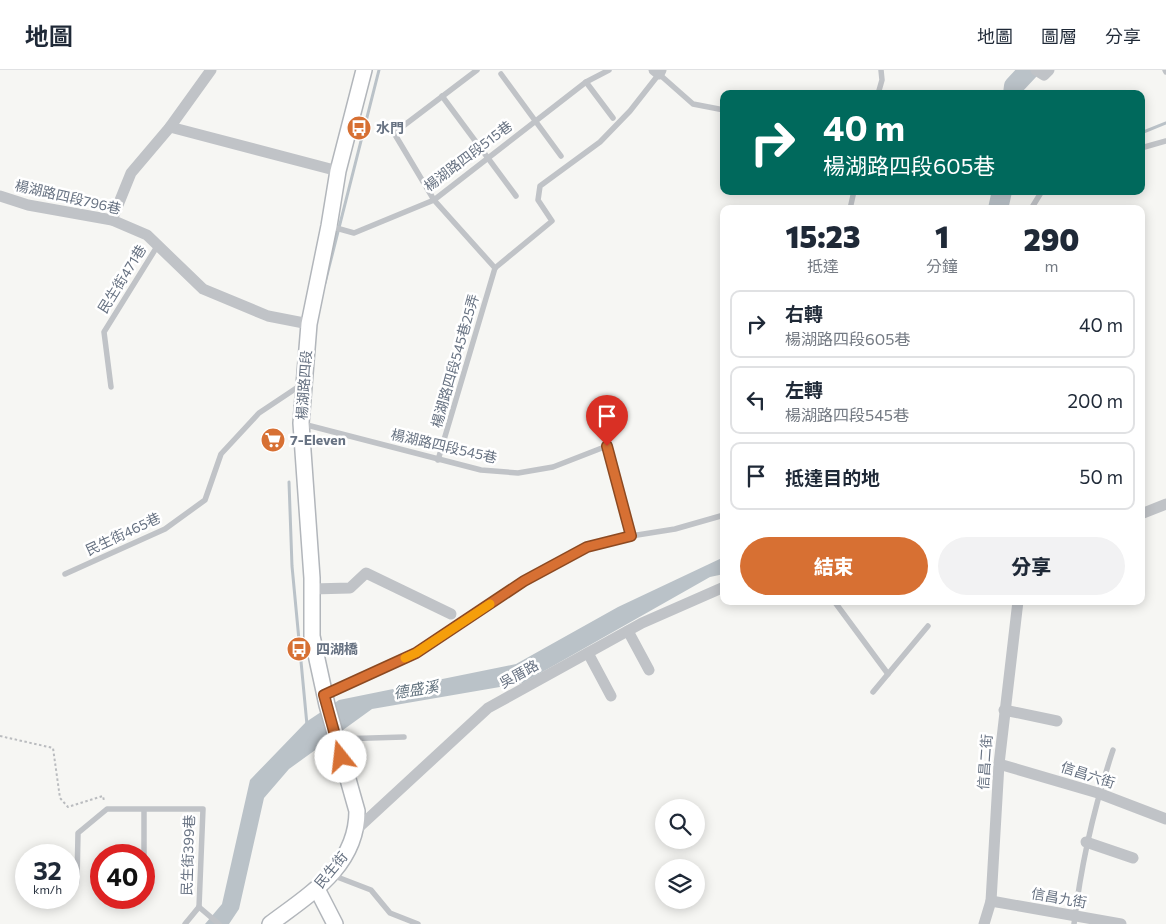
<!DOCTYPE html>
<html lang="zh-TW">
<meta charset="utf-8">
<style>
:root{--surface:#fff;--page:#f2f2f3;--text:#1f2937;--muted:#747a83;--line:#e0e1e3;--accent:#d77033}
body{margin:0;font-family:Commissioner,"Noto Sans TC",sans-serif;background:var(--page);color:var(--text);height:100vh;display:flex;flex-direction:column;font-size:19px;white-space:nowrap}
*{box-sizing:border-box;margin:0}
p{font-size:16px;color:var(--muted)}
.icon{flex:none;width:28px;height:28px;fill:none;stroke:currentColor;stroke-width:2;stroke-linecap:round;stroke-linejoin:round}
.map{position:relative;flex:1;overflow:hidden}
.side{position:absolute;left:720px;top:135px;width:425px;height:400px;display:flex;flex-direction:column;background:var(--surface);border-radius:10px;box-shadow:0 2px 12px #0003}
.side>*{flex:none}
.guide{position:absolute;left:720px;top:20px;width:425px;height:105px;border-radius:10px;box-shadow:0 2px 12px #0003;background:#00695c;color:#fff;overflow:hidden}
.fabs{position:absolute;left:655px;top:729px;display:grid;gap:10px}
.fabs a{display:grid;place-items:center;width:50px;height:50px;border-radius:50%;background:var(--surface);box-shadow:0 2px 12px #0003;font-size:25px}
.speed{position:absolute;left:15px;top:774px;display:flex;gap:10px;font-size:25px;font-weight:700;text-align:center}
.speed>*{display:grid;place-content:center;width:65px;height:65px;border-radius:50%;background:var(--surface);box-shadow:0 2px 12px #0003;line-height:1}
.speed small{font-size:12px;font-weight:400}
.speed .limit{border:8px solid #d22;background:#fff;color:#111}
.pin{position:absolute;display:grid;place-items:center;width:42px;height:42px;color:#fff;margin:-51px -21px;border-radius:50% 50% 50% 0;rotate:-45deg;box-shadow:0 0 5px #0007}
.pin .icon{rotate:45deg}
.me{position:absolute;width:55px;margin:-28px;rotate:344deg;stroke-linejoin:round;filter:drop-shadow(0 0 4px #0008)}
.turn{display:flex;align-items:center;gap:18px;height:105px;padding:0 20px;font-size:22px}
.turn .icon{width:65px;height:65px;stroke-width:2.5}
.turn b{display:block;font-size:35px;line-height:42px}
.eta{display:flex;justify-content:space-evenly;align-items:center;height:85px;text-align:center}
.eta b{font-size:30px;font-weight:800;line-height:35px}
.primary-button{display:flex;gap:10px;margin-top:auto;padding:10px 20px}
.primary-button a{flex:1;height:58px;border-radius:30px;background:var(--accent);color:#fff;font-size:20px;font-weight:800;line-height:58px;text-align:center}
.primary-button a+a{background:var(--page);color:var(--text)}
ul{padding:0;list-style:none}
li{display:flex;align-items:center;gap:15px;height:68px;margin:0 10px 8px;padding:0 10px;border:2px solid var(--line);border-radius:10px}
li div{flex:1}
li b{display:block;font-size:19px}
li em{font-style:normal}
header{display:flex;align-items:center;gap:30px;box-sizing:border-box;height:70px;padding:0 25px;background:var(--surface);border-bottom:1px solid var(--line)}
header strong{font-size:24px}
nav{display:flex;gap:28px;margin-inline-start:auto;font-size:18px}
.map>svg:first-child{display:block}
</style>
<header>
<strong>地圖</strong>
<nav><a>地圖</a><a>圖層</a><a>分享</a></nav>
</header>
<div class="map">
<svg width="1166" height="854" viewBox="0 0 1166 854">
<rect width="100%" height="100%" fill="#f6f6f3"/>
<polygon fill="#bac2c8" points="724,487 724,504 710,507 523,613 372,639 289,699 264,728 239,839 229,854 205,854 222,834 250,710 306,652 339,630 516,594 618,537"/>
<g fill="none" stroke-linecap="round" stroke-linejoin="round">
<g stroke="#bac2c8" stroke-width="3">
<polyline points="1141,63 1166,53"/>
<polyline points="325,213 379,0"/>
<polyline points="289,412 292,496 307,655"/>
</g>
<g stroke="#bac2c8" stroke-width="20">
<polyline points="1013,24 1014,16 1029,0"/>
<polyline points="998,139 1002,121"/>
</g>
<defs>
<g id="secondary">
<polyline points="317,819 335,854"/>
<path d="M 270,854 C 310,824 357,796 357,741 L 327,635 L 312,566 L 312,508 L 301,353 L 309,254 L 329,156 L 338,101 L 364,0"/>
</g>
</defs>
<use href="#secondary" stroke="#b2b6bb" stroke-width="18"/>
<polyline stroke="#babcbf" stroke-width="2" stroke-dasharray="2.5 2.5" stroke-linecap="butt" points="0,666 53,678 60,728 68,737 103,726 104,731"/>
<g stroke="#c0c3c7" stroke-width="5.5">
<polyline points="477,0 394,63 434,130 495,198"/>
<polyline points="1165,0 1166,2"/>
<polyline points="501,4 561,86"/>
<polyline points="586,12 613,48"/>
<polyline points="878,24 882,10 881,0"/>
<polyline points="442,26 516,126"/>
<polyline points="1141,78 1166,71"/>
<polyline points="850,139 854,121"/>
<polyline points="1031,139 1042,121"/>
<polyline points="329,156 354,163 434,130 586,12 609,0"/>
<polyline points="495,198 552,151 538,130 540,116 600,72 630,41 659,4 693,34 724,40"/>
<polyline points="111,317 104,262 158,175"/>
<polyline points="303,354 481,400 518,403 553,397 607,376 631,466"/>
<polyline points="438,390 495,198"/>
<polyline points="65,504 165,459 205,430 221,384 259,343 301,315"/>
<polyline points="834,531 888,604"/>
<polyline points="873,622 928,556"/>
<polyline points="327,624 416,583 524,511 587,477 631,466 675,459 724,445"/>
<polyline points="338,669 404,667"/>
<polyline points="144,785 144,740"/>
<polyline points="332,805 371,820 390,843 418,854"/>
<polyline points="77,812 78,763 107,739 203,739 199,837"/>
<polyline points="199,837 219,854"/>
<polyline points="185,854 199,837"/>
<path d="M 1074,854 C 1081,794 1094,737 1113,680"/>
</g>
<g stroke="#c0c3c7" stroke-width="11">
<polyline points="654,0 659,4 661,0"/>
<polyline points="1036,0 1044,5 1049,0"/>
<polyline points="170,57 338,101"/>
<polyline points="0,126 28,135 112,150 147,165 203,219 268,246 309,254"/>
<polyline points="112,150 131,103 170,57 211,0"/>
<polyline points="1141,444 1166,434"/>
<polyline points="312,519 350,518 366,503 451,544"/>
<polyline points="628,561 649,600"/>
<polyline points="588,583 611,626"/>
<polyline points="1004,640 1057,651"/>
<polyline points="999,694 1098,723 1166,749"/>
<polyline points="357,759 488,638 642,553 724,517"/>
<polyline points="1086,772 1133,788"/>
<polyline points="991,831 1121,854"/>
<polyline points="984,854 991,831 999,694 1018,531"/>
</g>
<use href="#secondary" stroke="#fff" stroke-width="15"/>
</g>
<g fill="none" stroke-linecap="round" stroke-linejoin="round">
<defs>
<polyline id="route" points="341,687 324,625 416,583 524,511 587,477 631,466 607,376"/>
</defs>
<use href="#route" stroke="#8c4921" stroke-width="12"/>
<use href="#route" stroke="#d77033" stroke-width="9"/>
<polyline stroke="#f59e0b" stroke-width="9" points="405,588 416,583 490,534"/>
</g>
<defs>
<symbol id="bus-disc" viewBox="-11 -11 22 22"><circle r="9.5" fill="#d77033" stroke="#fff"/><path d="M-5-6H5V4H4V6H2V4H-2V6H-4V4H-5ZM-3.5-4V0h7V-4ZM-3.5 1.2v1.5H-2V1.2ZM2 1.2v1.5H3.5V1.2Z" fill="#fff"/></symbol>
<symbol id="supermarket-disc" viewBox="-11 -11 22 22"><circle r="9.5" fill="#d77033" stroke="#fff"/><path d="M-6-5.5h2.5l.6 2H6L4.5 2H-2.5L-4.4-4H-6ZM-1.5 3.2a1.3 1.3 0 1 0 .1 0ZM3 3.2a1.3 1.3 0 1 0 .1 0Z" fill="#fff"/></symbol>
</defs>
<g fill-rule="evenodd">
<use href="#bus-disc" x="345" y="44" width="28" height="28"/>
<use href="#supermarket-disc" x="259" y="356" width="28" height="28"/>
<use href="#bus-disc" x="285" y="565" width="28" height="28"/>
</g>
<g text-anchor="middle" stroke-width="5" stroke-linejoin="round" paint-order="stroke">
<g font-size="14" font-weight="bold" fill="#677282" stroke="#fff" text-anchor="start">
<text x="376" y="63">水門</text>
<text x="290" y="375">7-Eleven</text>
<text x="316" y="584">四湖橋</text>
</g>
<g font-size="14" fill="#677282" stroke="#fff">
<text transform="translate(468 86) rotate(-37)" y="5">楊湖路四段515巷</text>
<text transform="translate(68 127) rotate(13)" y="5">楊湖路四段796巷</text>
<text transform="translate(122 209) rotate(-58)" y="5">民生街471巷</text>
<text transform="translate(455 291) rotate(-74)" y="5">楊湖路四段545巷25弄</text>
<text transform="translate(304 315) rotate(-86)" y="5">楊湖路四段</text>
<text transform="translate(444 376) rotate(13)" y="5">楊湖路四段545巷</text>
<text transform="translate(123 464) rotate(-25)" y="5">民生街465巷</text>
<text transform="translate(519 604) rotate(-29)" y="5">吳厝路</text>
<text transform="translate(985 692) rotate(-86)" y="5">信昌二街</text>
<text transform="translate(1088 705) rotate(18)" y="5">信昌六街</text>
<text transform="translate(188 785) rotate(-88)" y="5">民生街399巷</text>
<text transform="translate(331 800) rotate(-50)" y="5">民生街</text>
<text transform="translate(1059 828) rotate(10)" y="5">信昌九街</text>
</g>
<g font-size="15" font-style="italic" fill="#63737f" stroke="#fff">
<text transform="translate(416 620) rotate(-9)" y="5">德盛溪</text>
</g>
</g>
</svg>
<div class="fabs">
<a><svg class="icon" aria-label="search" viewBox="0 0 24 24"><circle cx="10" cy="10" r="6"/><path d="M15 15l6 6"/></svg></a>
<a><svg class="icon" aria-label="layers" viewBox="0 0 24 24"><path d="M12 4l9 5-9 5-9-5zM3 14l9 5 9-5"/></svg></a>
</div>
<div class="speed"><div>32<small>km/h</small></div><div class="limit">40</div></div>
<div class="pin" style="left:607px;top:376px;background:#d93025"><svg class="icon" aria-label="arrive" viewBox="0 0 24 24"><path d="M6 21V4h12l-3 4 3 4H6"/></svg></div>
<svg class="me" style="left:341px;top:687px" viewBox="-20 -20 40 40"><circle r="19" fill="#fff"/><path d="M0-13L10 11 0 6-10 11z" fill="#d77033"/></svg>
<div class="guide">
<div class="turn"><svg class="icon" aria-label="right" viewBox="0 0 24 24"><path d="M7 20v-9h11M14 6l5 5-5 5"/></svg><div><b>40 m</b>楊湖路四段605巷</div></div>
</div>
<section class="side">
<div class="eta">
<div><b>15:23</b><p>抵達</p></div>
<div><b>1</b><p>分鐘</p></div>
<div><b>290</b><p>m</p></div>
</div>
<ul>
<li><svg class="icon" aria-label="right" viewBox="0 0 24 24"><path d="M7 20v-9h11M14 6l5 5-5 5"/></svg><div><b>右轉</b><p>楊湖路四段605巷</p></div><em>40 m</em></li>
<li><svg class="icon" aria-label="left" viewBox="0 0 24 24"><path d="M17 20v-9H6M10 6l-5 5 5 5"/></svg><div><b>左轉</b><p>楊湖路四段545巷</p></div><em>200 m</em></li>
<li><svg class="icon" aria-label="arrive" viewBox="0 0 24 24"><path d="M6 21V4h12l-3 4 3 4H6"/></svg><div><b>抵達目的地</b></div><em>50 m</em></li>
</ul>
<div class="primary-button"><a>結束</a><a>分享</a></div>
</section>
</div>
